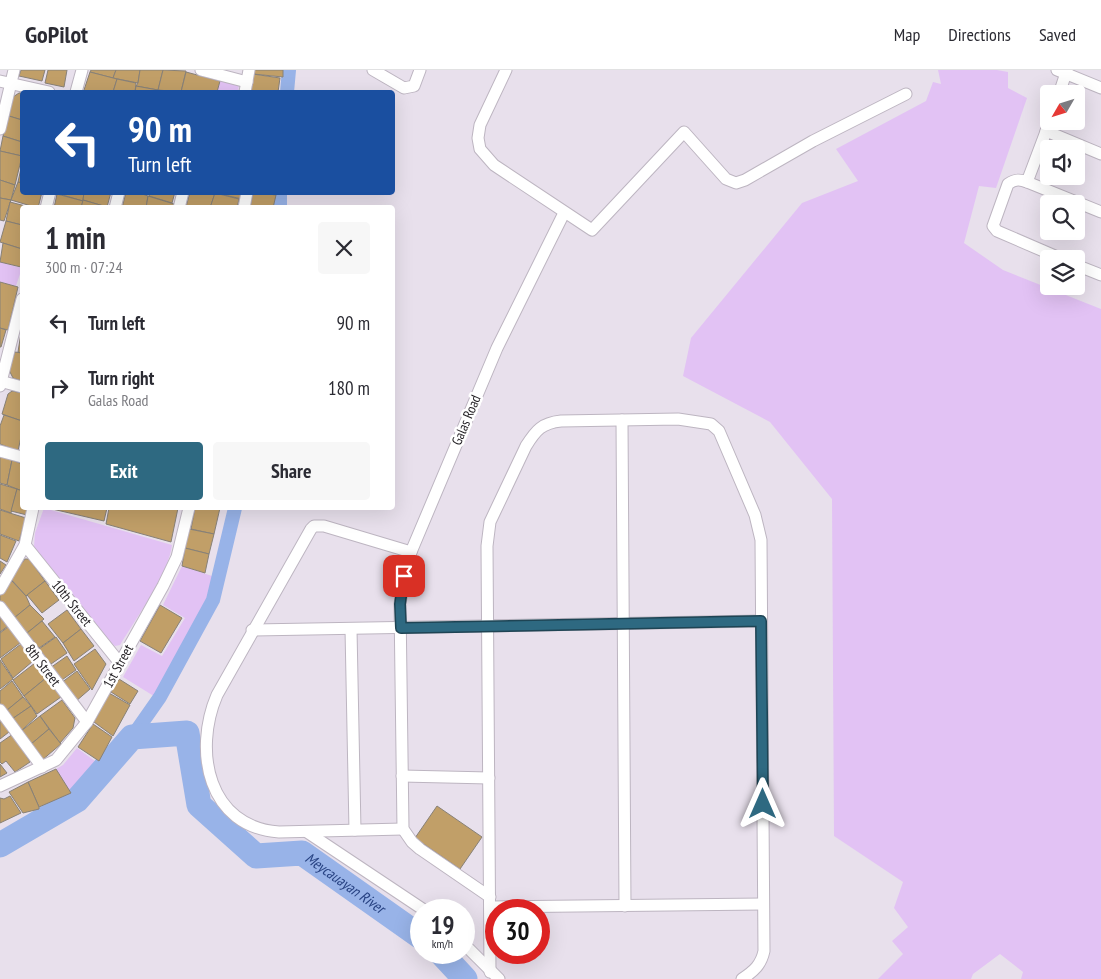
<!DOCTYPE html>
<meta charset="utf-8">
<style>
:root{--surface:#fff;--page:#f7f7f7;--text:#2b2b33;--muted:#7c7c81;--line:#e1e1e2;--accent:#2e6981}
body{margin:0;font-family:"PT Sans Narrow",sans-serif;background:var(--page);color:var(--text);height:100vh;display:flex;flex-direction:column;font-size:19px;white-space:nowrap}
*{box-sizing:border-box;margin:0}
p{font-size:16px;color:var(--muted)}
.icon{flex:none;width:28px;height:28px;fill:none;stroke:currentColor;stroke-width:2;stroke-linecap:round;stroke-linejoin:round}
.map{position:relative;flex:1;overflow:hidden}
.drawer{position:absolute;left:20px;top:135px;width:375px;height:305px;display:flex;flex-direction:column;background:var(--surface);border-radius:5px;box-shadow:0 5px 20px #0002}
.drawer>*{flex:none}
.guide{position:absolute;left:20px;top:20px;width:375px;height:105px;border-radius:5px;box-shadow:0 5px 20px #0002;background:#1a4fa0;color:#fff;overflow:hidden}
.needle{width:32px;rotate:231deg}
.buttons{position:absolute;left:1040px;top:15px;display:grid;gap:10px}
.buttons a{display:grid;place-items:center;width:45px;height:45px;border-radius:5px;background:var(--surface);box-shadow:0 5px 20px #0002;font-size:25px}
.speed{position:absolute;left:410px;top:829px;display:flex;gap:10px;font-size:25px;font-weight:700;text-align:center}
.speed>*{display:grid;place-content:center;width:65px;height:65px;border-radius:50%;background:var(--surface);box-shadow:0 5px 20px #0002;line-height:1}
.speed small{font-size:12px;font-weight:400}
.speed .limit{border:8px solid #d22;background:#fff;color:#111}
.pin{position:absolute;display:grid;place-items:center;width:42px;height:42px;color:#fff;margin:-21px;border-radius:10px;box-shadow:0 2px 8px #0006}
.me{position:absolute;width:55px;margin:-28px;rotate:0deg;stroke-linejoin:round;filter:drop-shadow(0 0 4px #0008)}
.turn{display:flex;align-items:center;gap:18px;height:105px;padding:0 25px;font-size:22px}
.turn .icon{width:65px;height:65px;stroke-width:2.5}
.turn b{display:block;font-size:35px;line-height:42px}
.round{display:grid;place-items:center;flex:none;width:52px;height:52px;border-radius:5px;background:var(--page)}
.head{display:flex;align-items:center;justify-content:space-between;height:85px;padding:0 25px}
h1{font-size:30px;font-weight:800;line-height:38px}
.action{display:flex;gap:10px;margin-top:auto;padding:10px 25px}
.action a{flex:1;height:58px;border-radius:5px;background:var(--accent);color:#fff;font-size:20px;font-weight:800;line-height:58px;text-align:center}
.action a+a{background:var(--page);color:var(--text)}
ul{padding:0;list-style:none}
li{display:flex;align-items:center;gap:15px;height:65px;padding:0 25px}
li div{flex:1}
li b{display:block;font-size:19px}
li em{font-style:normal}
header{display:flex;align-items:center;gap:30px;box-sizing:border-box;height:70px;padding:0 25px;background:var(--surface);border-bottom:1px solid var(--line)}
header strong{font-size:24px}
nav{display:flex;gap:28px;margin-inline-start:auto;font-size:18px}
.map>svg:first-child{display:block}
</style>
<header>
<strong>GoPilot</strong>
<nav><a>Map</a><a>Directions</a><a>Saved</a></nav>
</header>
<div class="map">
<svg width="1101" height="909" viewBox="0 0 1101 909">
<rect width="100%" height="100%" fill="#e8e0ec"/>
<g fill="#e2c2f4">
<polygon points="938,0 997,0 1008,2 1008,18 1027,28 996,118 979,116 964,173 1003,200 1101,239 1101,909 1021,909 1023,902 1000,884 973,904 971,909 878,909 903,884 892,871 908,857 894,838 903,812 834,766 832,429 770,352 683,306 691,268 802,133 858,111 836,79 926,31 933,12 941,14"/>
<polygon points="220,11 239,14 238,22 217,22"/>
<polygon points="0,192 22,198 16,216 0,212"/>
<path d="M 44,438 L 172,475 C 169,503 135,550 120,575 L 115,576 L 110,572 L 34,477 L 35,463 Z"/>
<polygon points="182,496 215,507 210,530 157,628 123,607 141,575 162,586 185,548 163,535"/>
<polygon points="77,678 99,694 89,712 73,726 56,699 63,695"/>
</g>
<g fill="none" stroke-linecap="round" stroke-linejoin="round">
<g stroke="#98b3e8" stroke-width="14">
<polyline points="287,22 289,0"/>
<polyline points="280,138 280,122"/>
<polyline points="132,667 160,627 213,530 235,438"/>
</g>
<g stroke="#98b3e8" stroke-width="25">
<path id="s1" d="M 0,775 L 77,730 L 132,667 L 187,663 L 199,735 L 256,786 L 302,783 L 421,867"/>
<polyline points="440,882 465,909"/>
</g>
</g>
<g fill="#c19f68" stroke="#888177">
<polygon points="21,0 45,0 42,11 19,6"/>
<polygon points="48,0 67,0 64,17 45,13"/>
<polygon points="91,0 116,0 113,8 90,2"/>
<polygon points="116,0 140,0 138,13 113,8"/>
<polygon points="140,0 163,0 158,20 136,16 138,13"/>
<polygon points="163,0 186,1 181,22 158,20"/>
<polygon points="254,0 283,0 283,7 253,4"/>
<polygon points="90,2 117,9 113,22 85,22 84,20"/>
<polygon points="186,2 220,11 217,22 181,22"/>
<polygon points="253,4 280,8 278,22 250,22"/>
<polygon points="117,9 136,13 135,22 113,22"/>
<polygon points="136,16 158,20 167,22 135,22"/>
<polygon points="19,23 22,23 22,50 9,46 13,27"/>
<polygon points="9,46 22,50 22,72 3,66"/>
<polygon points="3,66 22,72 22,86 0,81"/>
<polygon points="0,81 22,86 15,115 0,110"/>
<polygon points="22,94 22,113 18,112"/>
<polygon points="0,110 15,115 11,130 0,128"/>
<polygon points="18,112 22,113 22,122 42,122 38,138 11,130"/>
<polygon points="59,122 84,122 83,131 59,124"/>
<polygon points="84,122 111,122 107,137 83,130"/>
<polygon points="126,122 137,122 148,126 146,138 122,138"/>
<polygon points="150,122 175,122 172,133 149,126"/>
<polygon points="190,122 215,123 210,138 186,137"/>
<polygon points="242,122 242,129 215,123 215,122"/>
<polygon points="253,122 276,125 273,138 250,138"/>
<polygon points="215,123 239,129 237,138 210,138"/>
<polygon points="57,124 83,131 81,138 54,138"/>
<polygon points="148,126 174,134 172,138 146,138"/>
<polygon points="0,128 11,130 4,151 0,150"/>
<polygon points="83,130 107,137 107,138 81,138"/>
<polygon points="10,132 33,138 22,138 22,155 6,151"/>
<polygon points="6,151 22,155 22,179 0,172"/>
<polygon points="3,173 22,179 21,197 0,192"/>
<polygon points="0,212 18,217 8,260 0,258"/>
<polygon points="0,258 6,260 1,277 0,277"/>
<polygon points="21,263 22,263 22,283 18,282"/>
<polygon points="15,282 22,283 22,311 13,308 9,300"/>
<polygon points="12,321 22,323 22,351 2,344 8,324"/>
<polygon points="4,345 22,351 22,362 18,381 0,374 0,356"/>
<polygon points="0,386 12,390 7,415 0,413"/>
<polygon points="12,390 22,394 22,421 7,415"/>
<polygon points="0,414 17,419 11,443 0,439"/>
<polygon points="17,419 22,421 22,438 28,438 27,445 11,441"/>
<polygon points="48,438 107,438 104,451"/>
<polygon points="109,438 178,438 171,472 106,454"/>
<polygon points="195,438 220,438 214,464 191,459"/>
<polygon points="0,440 26,448 19,471 0,464"/>
<polygon points="189,459 214,464 209,484 185,478"/>
<polygon points="0,465 16,471 7,492 0,488"/>
<polygon points="185,478 209,484 205,503 182,496"/>
<polygon points="25,489 29,489 45,511 26,526 10,508"/>
<polygon points="0,491 6,495 0,504"/>
<polygon points="12,511 26,526 30,535 13,549 0,531 0,525"/>
<polygon points="45,511 59,530 42,543 27,525"/>
<polygon points="30,535 44,549 26,564 14,548"/>
<polygon points="160,535 182,548 161,583 140,571"/>
<polygon points="67,540 81,559 63,573 48,554"/>
<polygon points="0,547 8,556 0,562"/>
<polygon points="42,551 55,567 39,578 27,563"/>
<polygon points="8,557 20,573 0,588 0,563"/>
<polygon points="81,559 94,576 74,591 63,573"/>
<polygon points="56,567 67,583 51,594 39,579"/>
<polygon points="21,574 33,591 13,608 1,589"/>
<polygon points="95,579 106,594 92,620 74,594"/>
<polygon points="67,586 76,600 59,612 50,598"/>
<polygon points="0,590 13,609 0,619"/>
<polygon points="35,593 46,608 24,626 13,610"/>
<polygon points="77,601 90,619 75,632 61,613"/>
<polygon points="46,608 61,627 37,644 24,626"/>
<polygon points="119,609 138,621 130,634 111,622"/>
<polygon points="12,611 23,627 6,641 0,638 0,621"/>
<polygon points="109,623 130,635 113,666 94,652"/>
<polygon points="23,627 31,636 12,649 6,641"/>
<polygon points="62,630 75,648 73,658 60,673 40,646"/>
<polygon points="31,636 37,646 21,661 12,649"/>
<polygon points="40,646 49,659 30,675 20,662"/>
<polygon points="0,650 9,662 0,669"/>
<polygon points="93,654 112,667 99,691 78,677"/>
<polygon points="49,659 61,674 41,691 30,675"/>
<polygon points="13,664 30,692 15,702 6,691 2,694 0,692 0,673"/>
<polygon points="0,694 7,703 0,707"/>
<polygon points="56,699 71,723 39,737 28,712"/>
<polygon points="28,712 39,737 39,739 23,743 9,722"/>
<polygon points="10,726 21,743 0,753 0,728 4,729"/>
<polygon points="437,736 482,767 460,799 415,768"/>
</g>
<g fill="none" stroke-linecap="round" stroke-linejoin="round">
<defs>
<g id="street">
<polyline points="201,0 247,12"/>
<polyline points="373,0 404,18 414,16 420,0"/>
<polyline points="506,0 480,55 478,68 480,79 494,95 592,160 684,62 726,109 736,113 745,110 813,71 906,24"/>
<polyline points="1057,0 1101,18"/>
<polyline points="0,11 49,22"/>
<polyline points="76,22 82,0"/>
<polyline points="245,22 249,0"/>
<polyline points="1059,24 1067,0"/>
<path d="M 1050,51 L 1027,112 C 1020,109 1015,109 1008,114 L 993,156 L 997,161 L 1062,189"/>
<polyline points="0,59 14,0"/>
<polyline points="1046,61 1101,84"/>
<polyline points="1027,112 1101,142"/>
<polyline points="46,138 50,122"/>
<polyline points="115,138 119,122"/>
<polyline points="179,138 183,122"/>
<polyline points="244,138 247,122"/>
<polyline points="1076,195 1101,205"/>
<polyline points="0,311 22,317"/>
<polyline points="0,316 22,229"/>
<polyline points="622,350 625,836"/>
<polyline points="0,381 22,387"/>
<polyline points="25,475 119,592"/>
<polyline points="0,519 25,475 33,438"/>
<polyline points="0,537 87,652"/>
<polyline points="351,559 355,760"/>
<polyline points="252,560 761,551"/>
<polyline points="0,640 42,697"/>
<polyline points="402,706 489,708"/>
<polyline points="0,716 56,690 87,652 163,516 177,487 189,438"/>
<path d="M 403,759 L 279,762 C 208,757 193,681 217,625 L 311,459 L 314,456 L 324,456 L 411,482"/>
<polyline points="307,762 424,840"/>
<polyline points="490,827 420,779 412,772 403,759 400,534 404,507 411,482 497,278 564,143"/>
<polyline points="491,837 763,834"/>
<polyline points="464,874 499,909"/>
<path d="M 490,902 L 487,476 L 490,452 L 526,376 C 536,360 542,353 561,351 L 678,349 L 711,354 L 719,361 L 755,445 L 761,470 L 764,881 C 761,895 754,901 742,909"/>
</g>
</defs>
<use href="#street" stroke="#bdb5c1" stroke-width="13"/>
<use href="#street" stroke="#fff" stroke-width="11"/>
</g>
<g fill="none" stroke-linecap="round" stroke-linejoin="round">
<defs>
<polyline id="route" points="404,506 400,534 401,558 761,551 763,734"/>
</defs>
<use href="#route" stroke="#1e4454" stroke-width="12"/>
<use href="#route" stroke="#2e6981" stroke-width="9"/>
</g>
<g text-anchor="middle" stroke-width="5" stroke-linejoin="round" paint-order="stroke">
<g font-size="14" fill="#221f23" stroke="#fff">
<text transform="translate(466 350) rotate(-67)" y="5">Galas Road</text>
<text transform="translate(72 533) rotate(51)" y="5">10th Street</text>
<text transform="translate(43 595) rotate(53)" y="5">8th Street</text>
<text transform="translate(118 596) rotate(-61)" y="5">1st Street</text>
</g>
<g font-size="15" font-style="italic" fill="#284383" stroke="#fff">
<text dy="5" stroke="none"><textPath href="#s1" startOffset="476">Meycauayan River</textPath></text>
</g>
</g>
</svg>
<div class="buttons">
<a><svg class="needle" viewBox="-14 -14 28 28"><path d="M0-13l5 13h-10z" fill="#e53935"/><path d="M0 13l5-13h-10z" fill="#7c7c81"/></svg></a>
<a><svg class="icon" aria-label="sound" viewBox="0 0 24 24"><path d="M4 9h4l5-4v14l-5-4H4zM17 9q2 3 0 6"/></svg></a>
<a><svg class="icon" aria-label="search" viewBox="0 0 24 24"><circle cx="10" cy="10" r="6"/><path d="M15 15l6 6"/></svg></a>
<a><svg class="icon" aria-label="layers" viewBox="0 0 24 24"><path d="M12 4l9 5-9 5-9-5zM3 14l9 5 9-5"/></svg></a>
</div>
<div class="speed"><div>19<small>km/h</small></div><div class="limit">30</div></div>
<div class="pin" style="left:404px;top:506px;background:#d93025"><svg class="icon" aria-label="arrive" viewBox="0 0 24 24"><path d="M6 21V4h12l-3 4 3 4H6"/></svg></div>
<svg class="me" style="left:763px;top:734px" viewBox="-20 -20 40 40"><path d="M0-17L14 15 0 8-14 15z" fill="#2e6981" stroke="#fff" stroke-width="4"/></svg>
<div class="guide">
<div class="turn"><svg class="icon" aria-label="left" viewBox="0 0 24 24"><path d="M17 20v-9H6M10 6l-5 5 5 5"/></svg><div><b>90 m</b>Turn left</div></div>
</div>
<section class="drawer">
<div class="head"><div><h1>1 min</h1><p>300 m · 07:24</p></div><a class="round"><svg class="icon" aria-label="close" viewBox="0 0 24 24"><path d="M6 6l12 12M18 6L6 18"/></svg></a></div>
<ul>
<li><svg class="icon" aria-label="left" viewBox="0 0 24 24"><path d="M17 20v-9H6M10 6l-5 5 5 5"/></svg><div><b>Turn left</b></div><em>90 m</em></li>
<li><svg class="icon" aria-label="right" viewBox="0 0 24 24"><path d="M7 20v-9h11M14 6l5 5-5 5"/></svg><div><b>Turn right</b><p>Galas Road</p></div><em>180 m</em></li>
</ul>
<div class="action"><a>Exit</a><a>Share</a></div>
</section>
</div>
